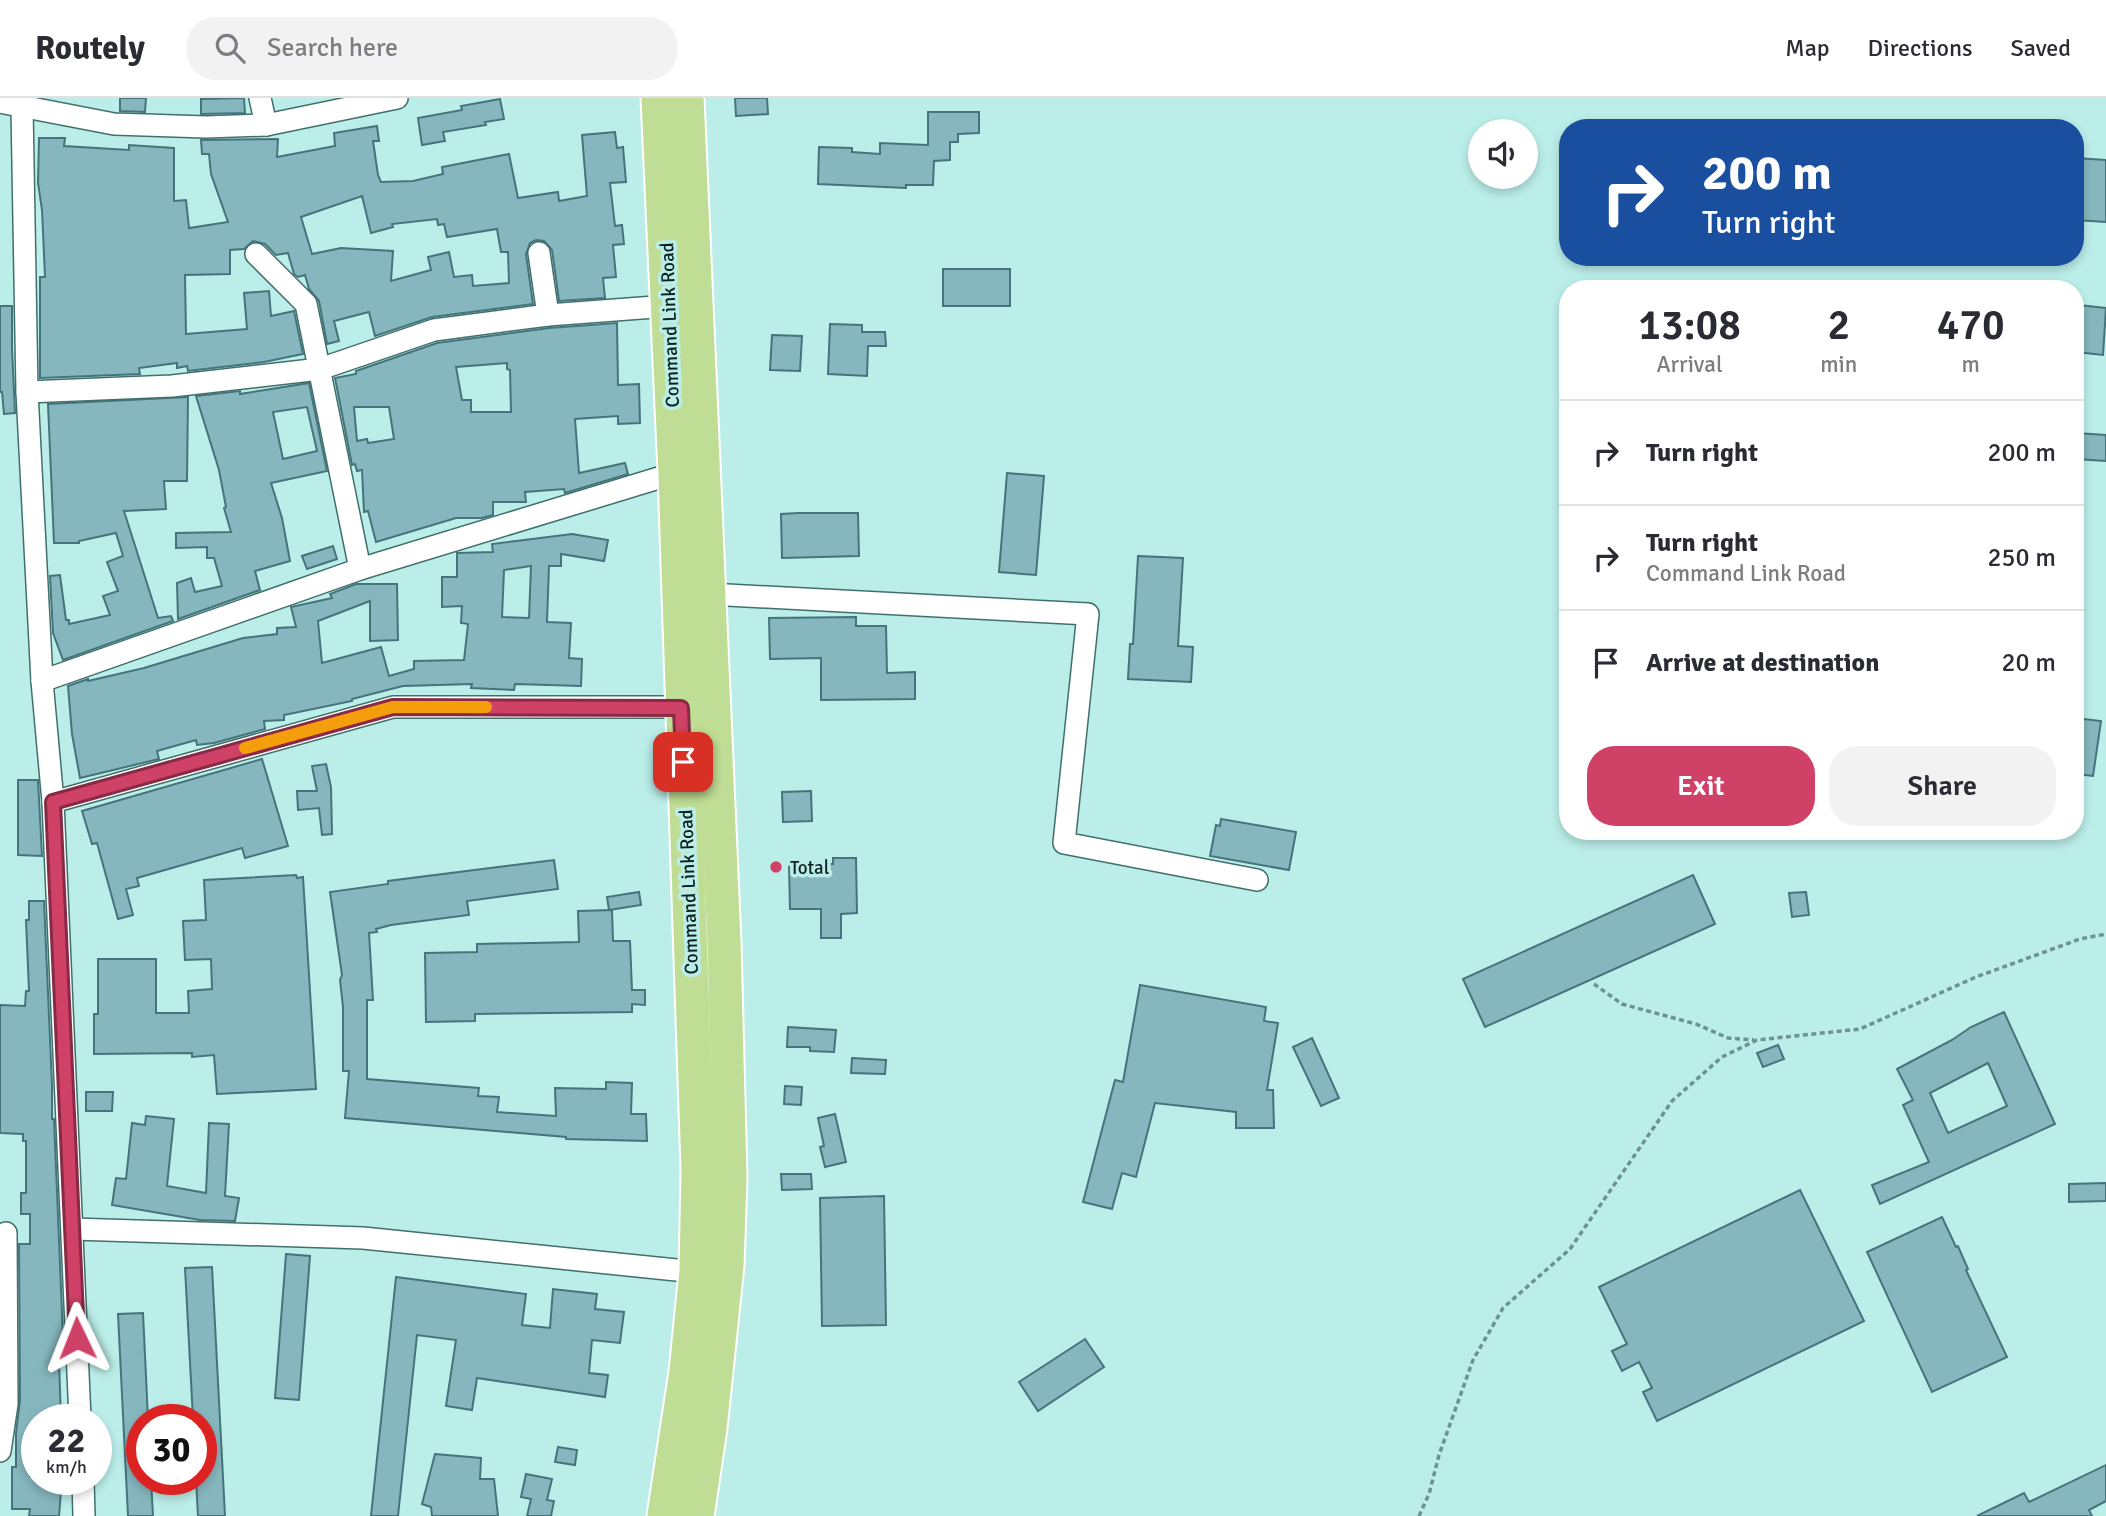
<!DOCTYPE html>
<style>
:root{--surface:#fff;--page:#f2f2f3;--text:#2b2b33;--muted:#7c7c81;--line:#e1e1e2;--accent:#d04168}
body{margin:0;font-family:Signika,sans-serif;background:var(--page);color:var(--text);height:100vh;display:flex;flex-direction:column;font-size:26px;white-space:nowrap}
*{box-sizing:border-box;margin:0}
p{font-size:23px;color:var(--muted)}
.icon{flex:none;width:38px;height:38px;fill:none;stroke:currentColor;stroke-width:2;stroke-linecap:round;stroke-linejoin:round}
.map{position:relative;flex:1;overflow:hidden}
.side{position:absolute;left:1559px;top:182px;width:525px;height:560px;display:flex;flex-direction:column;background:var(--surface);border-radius:28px;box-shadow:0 4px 10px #0003}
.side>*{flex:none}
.banner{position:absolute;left:1559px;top:21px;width:525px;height:147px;border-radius:28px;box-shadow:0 4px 10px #0003;background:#1a4fa0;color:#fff;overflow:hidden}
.tools{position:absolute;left:1468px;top:21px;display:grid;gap:14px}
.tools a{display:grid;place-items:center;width:70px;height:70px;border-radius:50%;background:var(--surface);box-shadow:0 4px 10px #0003;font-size:35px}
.speed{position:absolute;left:21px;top:1306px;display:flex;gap:14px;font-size:35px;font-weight:700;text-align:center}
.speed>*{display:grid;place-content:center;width:91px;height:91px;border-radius:50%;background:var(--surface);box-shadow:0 4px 10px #0003;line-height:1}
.speed small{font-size:18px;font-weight:400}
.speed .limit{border:10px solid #d22;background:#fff;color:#111}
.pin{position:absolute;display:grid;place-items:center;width:60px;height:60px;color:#fff;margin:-30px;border-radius:14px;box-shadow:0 4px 10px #0006}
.me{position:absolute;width:77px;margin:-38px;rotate:358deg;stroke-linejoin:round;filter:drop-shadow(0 0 5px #0008)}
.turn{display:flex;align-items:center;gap:24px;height:147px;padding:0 28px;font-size:32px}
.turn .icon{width:91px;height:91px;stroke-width:2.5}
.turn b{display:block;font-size:49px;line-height:60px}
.eta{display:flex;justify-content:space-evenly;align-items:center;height:119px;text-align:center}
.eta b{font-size:42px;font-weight:600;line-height:49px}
.primary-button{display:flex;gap:14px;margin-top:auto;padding:14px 28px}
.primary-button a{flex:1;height:80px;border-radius:28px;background:var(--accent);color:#fff;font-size:28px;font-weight:600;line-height:80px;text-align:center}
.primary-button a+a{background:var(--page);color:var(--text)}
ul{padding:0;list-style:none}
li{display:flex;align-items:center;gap:21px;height:105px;padding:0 28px;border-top:2px solid var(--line)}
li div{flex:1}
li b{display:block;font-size:26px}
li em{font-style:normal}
header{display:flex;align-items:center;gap:42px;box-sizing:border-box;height:98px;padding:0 35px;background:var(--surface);border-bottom:2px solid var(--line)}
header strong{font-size:33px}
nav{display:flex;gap:38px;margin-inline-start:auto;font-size:24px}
.search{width:490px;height:63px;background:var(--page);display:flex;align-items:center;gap:18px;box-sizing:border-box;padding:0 24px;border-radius:28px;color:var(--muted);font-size:26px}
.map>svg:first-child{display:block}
</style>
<header>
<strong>Routely</strong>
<div class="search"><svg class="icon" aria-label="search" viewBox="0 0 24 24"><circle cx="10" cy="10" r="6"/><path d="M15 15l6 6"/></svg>Search here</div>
<nav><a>Map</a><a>Directions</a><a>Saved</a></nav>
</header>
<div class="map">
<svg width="2106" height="1418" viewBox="0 0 2106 1418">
<rect width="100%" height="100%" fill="#bbeee9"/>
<g fill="#86b6be" stroke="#46747c" stroke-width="2" fill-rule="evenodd">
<polygon points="120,0 146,0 145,14 120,13"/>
<polygon points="244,0 245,15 201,16 201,1"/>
<polygon points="735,0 767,0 768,16 736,18"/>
<polygon points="500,1 504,21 485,24 486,27 443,34 445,43 422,47 418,20 462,12 461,8"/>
<polygon points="928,14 979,14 979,35 958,36 958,44 950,44 950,62 934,63 933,87 906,87 906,90 818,86 819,49 852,50 852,54 880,56 880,45 928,47"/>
<path d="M 377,28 L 379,43 L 373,43 L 378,77 L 381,84 L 413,83 L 443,76 L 442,69 L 509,56 L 518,100 L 558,94 L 559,103 L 587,98 L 582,37 L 615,34 L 617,50 L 623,49 L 626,84 L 610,85 L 615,128 L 622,127 L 624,146 L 613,147 L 616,179 L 603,180 L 605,200 L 559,203 L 552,152 L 544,143 L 536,142 L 530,145 L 526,156 L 533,206 L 432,219 L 375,238 L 369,214 L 334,223 L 339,243 L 327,246 L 319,203 L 309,191 L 305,177 L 298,179 L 294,176 L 288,155 L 276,157 L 265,146 L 253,143 L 244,151 L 230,152 L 230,176 L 185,177 L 186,236 L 247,231 L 244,195 L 269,193 L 271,218 L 294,213 L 303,256 L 264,264 L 188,273 L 187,268 L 177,270 L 177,265 L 139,270 L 140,276 L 40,280 L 40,179 L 45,179 L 42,112 L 38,85 L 39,40 L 65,40 L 64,48 L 129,52 L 129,47 L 174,50 L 174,103 L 186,102 L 189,130 L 228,124 L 211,76 L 209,56 L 202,56 L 201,42 L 278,41 L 277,59 L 335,48 L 334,35 ZM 362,98 L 371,135 L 393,129 L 392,126 L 437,121 L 438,127 L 444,126 L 447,139 L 497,131 L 501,154 L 508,154 L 509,185 L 473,188 L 472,177 L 454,179 L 449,154 L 428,159 L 431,172 L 391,183 L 393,153 L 341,150 L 312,156 L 301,119 Z"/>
<polygon points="2076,60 2106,62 2106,124 2076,122"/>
<rect x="943" y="171" width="67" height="37"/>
<polygon points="2079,207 2106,210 2103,257 2076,254"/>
<polygon points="0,208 12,208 12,250 15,315 4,316 2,294 0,294"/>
<path d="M 617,225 L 618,287 L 639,286 L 640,325 L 618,326 L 618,318 L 575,321 L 579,375 L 625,365 L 628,376 L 565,395 L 564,391 L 525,394 L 526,404 L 493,404 L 493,417 L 482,420 L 456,420 L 376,444 L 368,413 L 364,414 L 362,372 L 357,373 L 355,366 L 352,367 L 335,280 L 356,276 L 356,273 L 437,245 L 549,230 ZM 507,265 L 507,271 L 510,272 L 511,314 L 471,314 L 471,302 L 462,302 L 456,269 ZM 354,309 L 389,309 L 394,341 L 368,345 L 367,341 L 357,343 Z"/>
<polygon points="830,226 862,227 862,234 885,234 886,248 868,248 867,278 828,276"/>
<polygon points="772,237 802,238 800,273 770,272"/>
<path d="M 309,285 L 327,373 L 271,385 L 282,420 L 290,463 L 255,473 L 260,492 L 178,521 L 177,485 L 191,480 L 195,494 L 222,488 L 214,460 L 207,460 L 207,449 L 176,450 L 176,435 L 231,434 L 224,410 L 226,409 L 219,372 L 196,298 L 240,293 L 240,296 ZM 307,309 L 317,353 L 283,361 L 273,314 Z"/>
<polygon points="188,299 187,383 164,383 166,411 124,413 158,520 171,518 173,523 63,562 53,535 50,478 60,477 66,522 69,522 69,526 110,517 103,498 118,493 107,464 123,458 116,435 79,443 79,445 54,445 48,306"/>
<polygon points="2076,335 2106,337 2106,363 2076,361"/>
<polygon points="1007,375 1044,378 1036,477 999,474"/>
<polygon points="798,415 858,415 859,458 782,460 781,416"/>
<path d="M 572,436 L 608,442 L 604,463 L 561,456 L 561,468 L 549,468 L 547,524 L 571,525 L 569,560 L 582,561 L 581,588 L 515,586 L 514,592 L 471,590 L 472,586 L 403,588 L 352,601 L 352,603 L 284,617 L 284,622 L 264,623 L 265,631 L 214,645 L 197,647 L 196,642 L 157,653 L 159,661 L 80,680 L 72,636 L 68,588 L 88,581 L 88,583 L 144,570 L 243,540 L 277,536 L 277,530 L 296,529 L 291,509 L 332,500 L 330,496 L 356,486 L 397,486 L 398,542 L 370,543 L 370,503 L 318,523 L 322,565 L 381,549 L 389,578 L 414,571 L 414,563 L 464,562 L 468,526 L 461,525 L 462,508 L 442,509 L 442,479 L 457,479 L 457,455 L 493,454 L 492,446 ZM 531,468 L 529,520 L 502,519 L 504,472 Z"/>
<polygon points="333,448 337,461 307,471 302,458"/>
<polygon points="1138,458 1183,460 1178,548 1193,549 1191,584 1128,581 1130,546 1133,546"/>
<polygon points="856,519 856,528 886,528 887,575 915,574 915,601 821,602 821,560 770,561 769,520"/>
<polygon points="2076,620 2101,623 2093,678 2076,676"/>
<polygon points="262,661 288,748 245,760 242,750 137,780 139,788 126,791 133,817 118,821 97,745 92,746 82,713"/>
<polygon points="326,666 331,689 332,736 322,737 319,710 298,712 297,693 317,693 312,668"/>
<polygon points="18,682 38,682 42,758 18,757"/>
<polygon points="811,693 812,723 783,724 782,694"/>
<polygon points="1221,721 1296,734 1289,772 1210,758 1216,727 1220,728"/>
<polygon points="833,760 856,760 857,815 841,816 841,840 821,840 821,811 790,811 789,766 833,766"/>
<polygon points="554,762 558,791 467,803 469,817 391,827 376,831 377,834 369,835 373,902 367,902 367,981 479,990 478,998 499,999 497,1014 556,1018 555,990 606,991 606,984 632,985 631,1016 646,1016 647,1043 566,1041 566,1039 345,1020 349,973 343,973 343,909 340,882 342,877 330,794 388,786 388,783"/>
<polygon points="296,777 297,780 303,779 316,991 217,996 214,957 192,959 192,955 94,956 94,916 98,916 98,861 156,861 156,915 189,915 188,893 212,891 211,861 185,862 183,823 206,822 204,782"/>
<polygon points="1693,777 1715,826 1485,929 1463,881"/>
<polygon points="639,794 641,807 609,812 607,799"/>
<polygon points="1806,794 1809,817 1792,819 1789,795"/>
<polygon points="29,803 44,803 52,987 52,1021 54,1021 64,1263 59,1263 61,1321 37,1321 37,1349 30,1349 30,1378 37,1378 37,1381 62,1381 59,1418 29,1418 30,1411 12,1411 12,1369 16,1369 16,1335 20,1302 19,1146 30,1146 30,1116 21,1116 21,1095 26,1095 26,1043 23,1043 23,1036 0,1035 0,907 25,908 26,893 29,893 26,822 29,822"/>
<polygon points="612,812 613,843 630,843 632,892 645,892 645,907 632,906 632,914 475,916 475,923 426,924 425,855 477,854 477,846 579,844 578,813"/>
<polygon points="1140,887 1266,909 1264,923 1278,925 1267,992 1273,992 1274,1030 1236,1030 1236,1014 1155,1005 1136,1079 1122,1075 1112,1111 1083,1104 1115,982 1123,984"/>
<path d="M 2004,914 L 2055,1026 L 1880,1106 L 1872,1087 L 1929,1064 L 1903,1007 L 1913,1002 L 1897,971 L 1952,942 L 1971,929 ZM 1988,965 L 2007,1008 L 1948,1035 L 1930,995 Z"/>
<polygon points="788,929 836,932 834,954 810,953 810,949 787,949"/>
<polygon points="1312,940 1339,1000 1321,1008 1293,949"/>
<polygon points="1778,947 1784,961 1763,969 1757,955"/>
<polygon points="852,960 886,962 885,976 851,975"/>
<polygon points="785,988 802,989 801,1007 784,1006"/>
<polygon points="86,994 113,994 112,1013 86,1013"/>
<polygon points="835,1016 846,1064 825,1069 820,1049 824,1048 818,1020"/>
<polygon points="146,1018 174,1021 167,1088 206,1095 209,1025 229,1026 225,1098 239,1100 235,1123 200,1122 112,1107 116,1080 126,1081 132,1025 145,1027"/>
<polygon points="781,1076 811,1076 812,1091 782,1092"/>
<polygon points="2106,1085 2106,1103 2069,1104 2069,1086"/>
<polygon points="1800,1092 1864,1223 1657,1323 1643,1294 1652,1290 1639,1264 1622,1273 1612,1253 1627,1246 1599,1189"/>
<polygon points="884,1098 886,1227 822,1228 820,1100"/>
<polygon points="1942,1119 1956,1149 1958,1148 1968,1171 1966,1172 2007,1259 1932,1294 1867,1154"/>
<polygon points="286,1156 310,1158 299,1302 275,1300"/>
<polygon points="212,1169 225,1418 198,1418 196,1381 201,1381 201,1321 193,1321 185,1170"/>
<polygon points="396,1179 526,1196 522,1227 550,1230 553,1191 597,1196 595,1211 624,1214 620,1245 592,1242 589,1275 608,1277 605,1299 477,1280 472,1312 446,1308 456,1242 417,1237 398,1418 371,1418"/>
<polygon points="143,1215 148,1321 142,1321 142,1381 151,1381 153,1418 128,1418 118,1216"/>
<polygon points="1085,1241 1104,1269 1038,1313 1019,1284"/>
<polygon points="558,1349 577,1352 575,1367 555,1364"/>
<polygon points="435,1356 481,1360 480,1381 494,1381 498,1418 432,1418 431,1409 422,1406"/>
<polygon points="2106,1367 2106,1403 2089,1412 2092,1418 1977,1418 2024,1395 2029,1404"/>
<polygon points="526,1376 552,1381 547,1402 554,1403 551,1418 527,1418 531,1401 521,1399"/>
</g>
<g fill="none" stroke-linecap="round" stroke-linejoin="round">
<defs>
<g id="street">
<polyline points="260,0 266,27"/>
<polyline points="0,4 114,26 206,29 266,27 397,0"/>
<polyline points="22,10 27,294 42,583 53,704 80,1321"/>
<polyline points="539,155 548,217"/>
<polyline points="256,156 306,206 360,471"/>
<polyline points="27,294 172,288 320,271 434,232 548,217 668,208"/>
<polyline points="709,496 1088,516 1064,745 1257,782"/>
<polyline points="42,583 360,471 675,375"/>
<polyline points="53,704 393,609 681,609"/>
<polyline points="73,1131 363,1140 696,1174"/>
<polyline points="0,1353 7,1306 6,1135"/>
<polyline points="83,1381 84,1418"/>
</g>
<g id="primary">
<polyline points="658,0 675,375 698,1072 696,1174 686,1274 664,1418"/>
<polyline points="687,0 724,844 730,1080 727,1167 710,1330 697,1418"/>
</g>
</defs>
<use href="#street" stroke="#41706c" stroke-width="24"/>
<use href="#primary" stroke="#fff" stroke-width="37"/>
<g stroke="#6d928f" stroke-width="3.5" stroke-dasharray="5 3.5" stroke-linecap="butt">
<polyline points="1594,886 1622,906 1696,926 1728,940 1754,942"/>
<polyline points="1419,1418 1429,1396 1439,1357 1473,1262 1503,1210 1570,1151 1672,1003 1722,959 1757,942 1860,931 1976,879 2080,841 2106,836"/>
</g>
<use href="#street" stroke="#fff" stroke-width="21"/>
<use href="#primary" stroke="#bfdd94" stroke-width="33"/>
</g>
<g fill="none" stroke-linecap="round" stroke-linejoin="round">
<defs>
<polyline id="route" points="77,1240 53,704 393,609 681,610 683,664"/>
</defs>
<use href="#route" stroke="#872a44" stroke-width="18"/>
<use href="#route" stroke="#d04168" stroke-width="12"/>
<polyline stroke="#f59e0b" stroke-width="12" points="245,650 393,609 486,609"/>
</g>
<circle fill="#d04168" stroke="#bbeee9" stroke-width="2.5" cx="776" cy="769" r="7"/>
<g text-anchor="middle" stroke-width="7" stroke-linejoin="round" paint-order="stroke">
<g font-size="19" fill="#0d2120" stroke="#bbeee9">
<text transform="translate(669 227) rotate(-92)" y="7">Command Link Road</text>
<text transform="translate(688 794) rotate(-92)" y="7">Command Link Road</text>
</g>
<g font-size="19" fill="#0d2120" stroke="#bbeee9" text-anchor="start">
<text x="790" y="776">Total</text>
</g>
</g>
</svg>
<div class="tools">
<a><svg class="icon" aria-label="sound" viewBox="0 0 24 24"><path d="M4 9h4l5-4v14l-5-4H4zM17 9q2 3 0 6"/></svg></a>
</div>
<div class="speed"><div>22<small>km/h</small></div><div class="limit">30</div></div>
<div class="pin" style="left:683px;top:664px;background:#d93025"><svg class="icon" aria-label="arrive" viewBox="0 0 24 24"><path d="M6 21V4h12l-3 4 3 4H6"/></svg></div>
<svg class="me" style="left:77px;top:1240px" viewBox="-20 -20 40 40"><path d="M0-17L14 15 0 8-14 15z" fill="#d04168" stroke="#fff" stroke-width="4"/></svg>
<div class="banner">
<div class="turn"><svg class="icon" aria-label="right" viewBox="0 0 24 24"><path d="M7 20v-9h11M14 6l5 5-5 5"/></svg><div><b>200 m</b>Turn right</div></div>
</div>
<section class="side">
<div class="eta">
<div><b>13:08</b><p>Arrival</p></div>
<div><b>2</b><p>min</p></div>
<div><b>470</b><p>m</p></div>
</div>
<ul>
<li><svg class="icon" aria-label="right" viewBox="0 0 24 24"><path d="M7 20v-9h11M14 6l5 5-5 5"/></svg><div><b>Turn right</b></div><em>200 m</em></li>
<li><svg class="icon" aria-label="right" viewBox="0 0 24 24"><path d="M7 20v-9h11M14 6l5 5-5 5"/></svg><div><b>Turn right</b><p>Command Link Road</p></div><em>250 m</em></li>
<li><svg class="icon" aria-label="arrive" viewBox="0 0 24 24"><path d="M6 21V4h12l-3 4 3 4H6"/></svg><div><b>Arrive at destination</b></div><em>20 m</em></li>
</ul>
<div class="primary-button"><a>Exit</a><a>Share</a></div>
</section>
</div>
